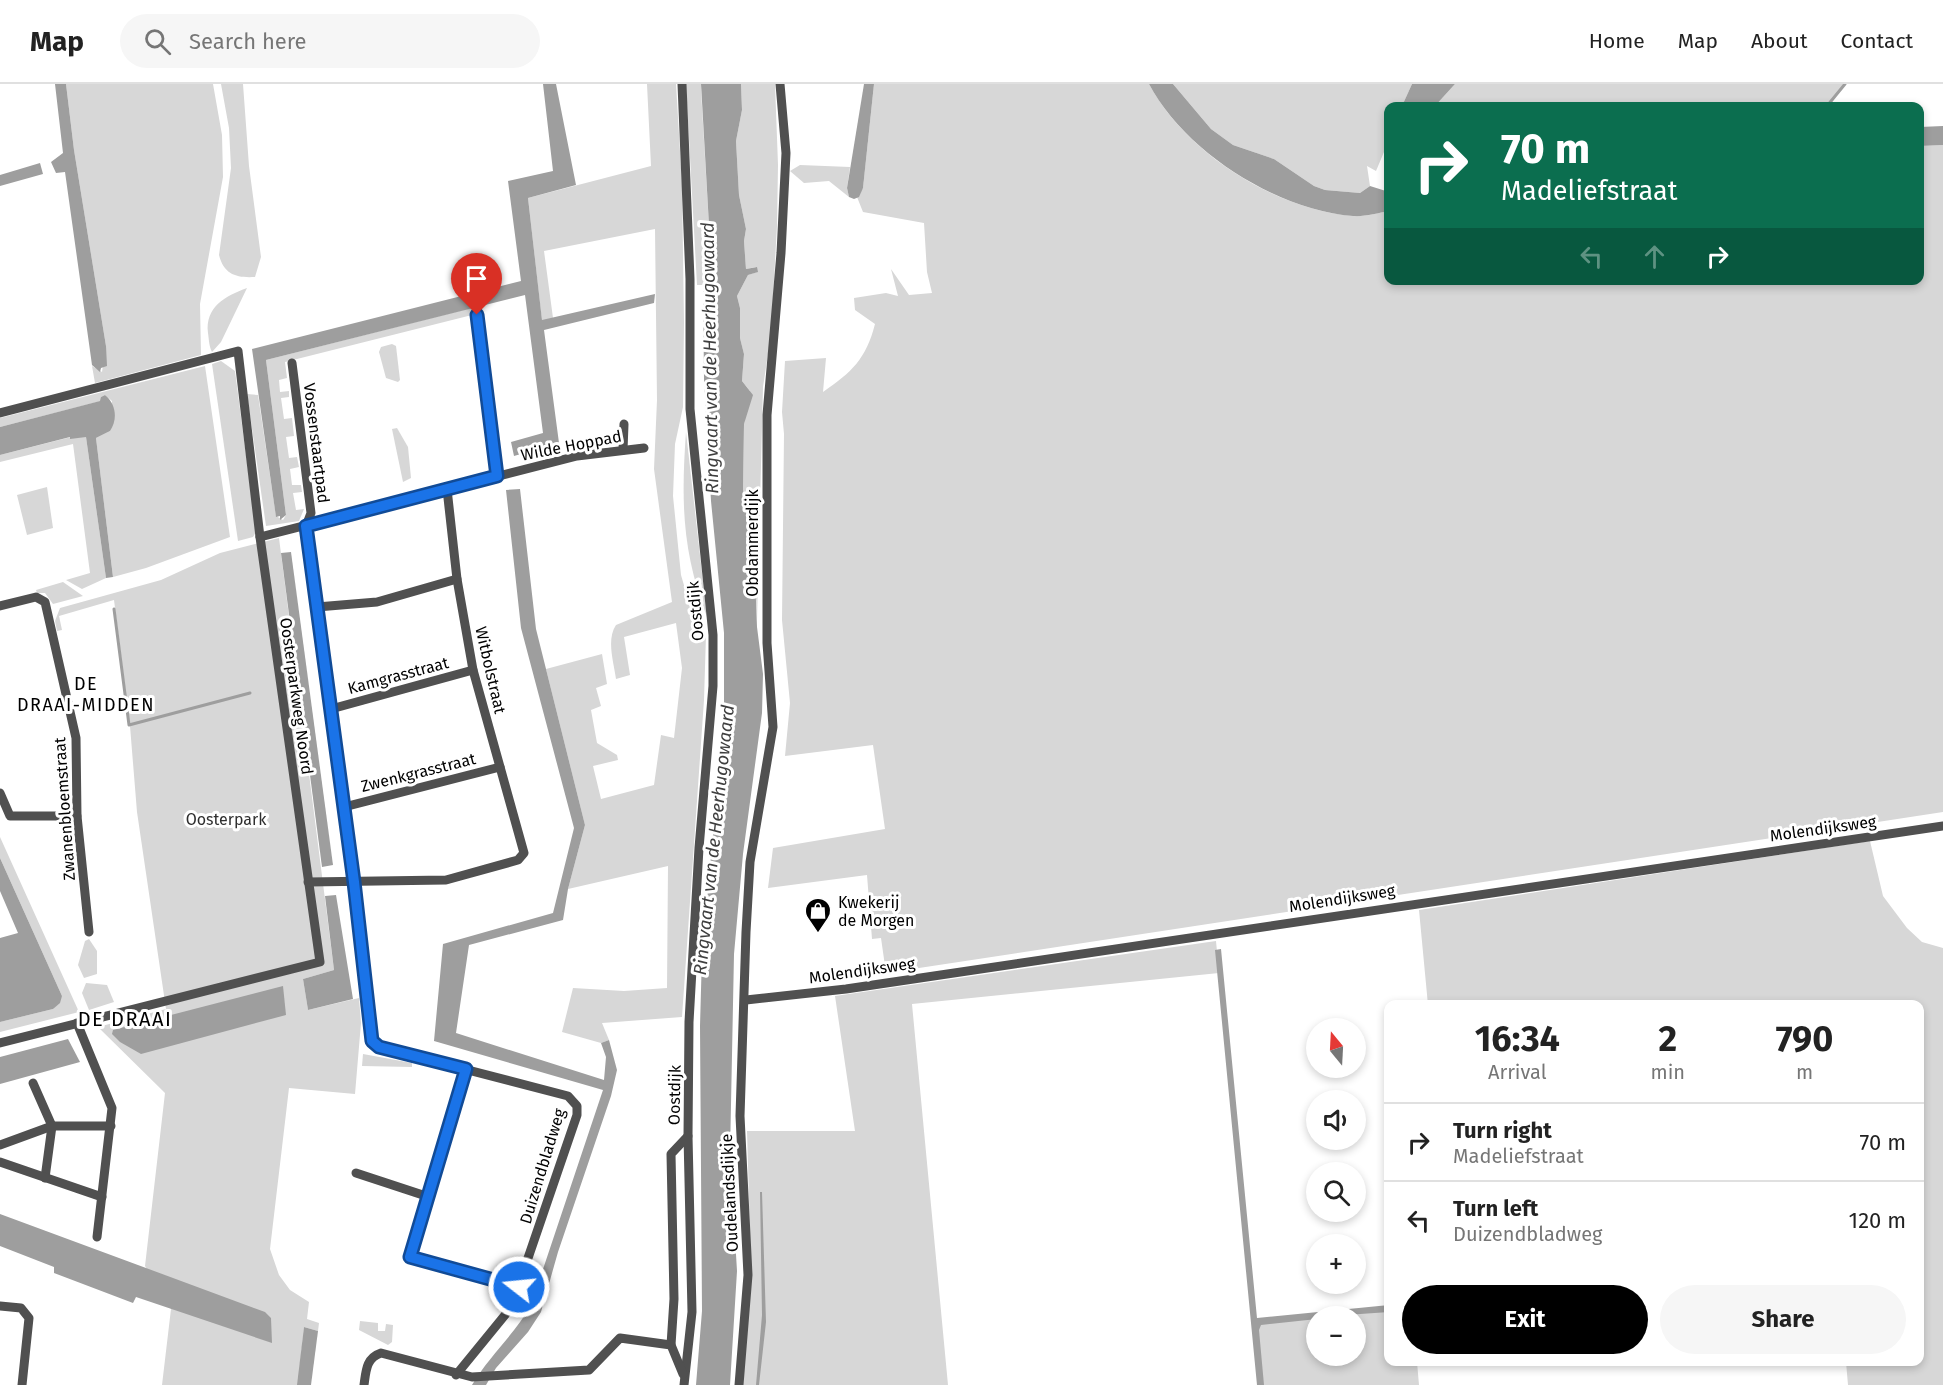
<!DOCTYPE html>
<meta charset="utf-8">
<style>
:root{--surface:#fff;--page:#f6f6f6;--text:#222;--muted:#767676;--line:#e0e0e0;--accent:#000}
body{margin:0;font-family:"Fira Sans",sans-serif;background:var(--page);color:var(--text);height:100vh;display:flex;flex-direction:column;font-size:22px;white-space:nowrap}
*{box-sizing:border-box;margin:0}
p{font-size:20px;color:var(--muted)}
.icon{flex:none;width:33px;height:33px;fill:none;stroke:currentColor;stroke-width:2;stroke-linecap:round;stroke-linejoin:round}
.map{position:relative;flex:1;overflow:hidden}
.panel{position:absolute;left:1384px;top:916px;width:540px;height:366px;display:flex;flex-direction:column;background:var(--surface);border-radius:12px;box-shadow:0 3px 9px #0003}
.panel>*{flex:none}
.top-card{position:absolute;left:1384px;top:18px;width:540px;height:183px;border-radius:12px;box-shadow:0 3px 9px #0003;background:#0b6e4f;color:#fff;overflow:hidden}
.needle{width:39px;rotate:342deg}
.controls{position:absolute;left:1306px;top:934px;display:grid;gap:12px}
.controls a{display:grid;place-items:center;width:60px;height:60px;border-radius:50%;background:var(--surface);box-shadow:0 3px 9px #0003;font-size:30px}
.pin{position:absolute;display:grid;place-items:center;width:51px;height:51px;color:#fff;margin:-62px -26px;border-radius:50% 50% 50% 0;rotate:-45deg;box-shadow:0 0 6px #0007}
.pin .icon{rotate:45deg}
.me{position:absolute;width:66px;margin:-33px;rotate:286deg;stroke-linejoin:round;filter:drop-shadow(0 0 4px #0008)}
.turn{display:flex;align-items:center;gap:21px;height:126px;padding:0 18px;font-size:27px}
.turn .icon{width:78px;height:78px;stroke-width:2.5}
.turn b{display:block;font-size:42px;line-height:51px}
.lanes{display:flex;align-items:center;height:57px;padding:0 18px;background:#0003;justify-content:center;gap:30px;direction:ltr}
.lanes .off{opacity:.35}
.eta{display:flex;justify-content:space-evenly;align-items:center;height:102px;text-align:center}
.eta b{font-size:36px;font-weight:700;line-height:42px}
.button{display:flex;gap:12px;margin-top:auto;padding:12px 18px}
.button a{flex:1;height:69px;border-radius:36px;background:var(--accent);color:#fff;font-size:24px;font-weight:700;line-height:69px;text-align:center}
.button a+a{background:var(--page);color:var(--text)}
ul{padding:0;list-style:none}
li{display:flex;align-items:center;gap:18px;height:78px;padding:0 18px;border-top:2px solid var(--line)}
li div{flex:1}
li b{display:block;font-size:22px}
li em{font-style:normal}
header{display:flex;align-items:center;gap:36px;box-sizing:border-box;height:84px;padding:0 30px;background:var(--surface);border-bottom:2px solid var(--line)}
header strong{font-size:28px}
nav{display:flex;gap:33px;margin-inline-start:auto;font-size:21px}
.search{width:420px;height:54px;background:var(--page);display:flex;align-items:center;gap:15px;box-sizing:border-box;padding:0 21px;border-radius:33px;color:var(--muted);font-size:22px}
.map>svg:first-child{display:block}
</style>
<header>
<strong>Map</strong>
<div class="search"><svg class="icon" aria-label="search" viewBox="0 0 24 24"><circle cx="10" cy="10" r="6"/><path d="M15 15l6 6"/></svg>Search here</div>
<nav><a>Home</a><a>Map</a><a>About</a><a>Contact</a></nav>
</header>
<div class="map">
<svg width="1943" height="1301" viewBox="0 0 1943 1301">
<rect width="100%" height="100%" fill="#fff"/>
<g fill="#d7d7d7" fill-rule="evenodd">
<polygon points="66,0 213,0 222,51 223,93 200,220 201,271 95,299 92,282 102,288 106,262 74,66"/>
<path d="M 221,0 L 243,0 L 249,82 L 261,173 L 255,193 C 237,194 224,191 219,171 L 231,84 L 229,44 Z"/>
<path d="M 647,0 L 676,0 L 682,101 L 684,238 L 683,323 L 675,360 L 673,412 L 681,491 L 690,522 L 706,551 L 704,616 L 682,933 L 602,939 L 609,956 L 601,959 L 562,948 L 573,904 L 624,907 L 667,904 L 668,782 L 568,805 L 585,741 L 546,585 L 602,570 L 607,600 L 596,604 L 601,622 L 591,626 L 597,659 L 617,671 L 618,676 L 593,682 L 601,715 L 654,701 L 661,651 L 674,654 L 682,584 L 676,539 L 624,553 L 630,591 L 616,595 C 614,579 606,556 616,541 L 672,518 L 654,385 L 657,316 L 655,145 L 544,167 L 553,234 L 542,237 L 528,114 L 651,82 Z"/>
<polygon points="686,0 701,0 701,6 710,159 703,201 697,201"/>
<polygon points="741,0 775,0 778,81 777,142 771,250 763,303 757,537 754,466 743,406 744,340 750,307 742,297 744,270 740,254 740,224 737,212 748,191 757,188 756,183 746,185 744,157 746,145 739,111 736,57 742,26"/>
<path d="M 874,0 L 1149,0 C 1185,68 1275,126 1353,132 C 1364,133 1378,129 1389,127 L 1389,196 L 1920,196 L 1920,62 L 1943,61 L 1943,728 L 886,889 L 881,854 L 872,855 L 867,791 L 768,804 L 773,764 L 885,745 L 873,661 L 785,672 L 790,619 L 782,536 L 784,350 L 782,328 L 785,277 L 826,274 L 823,308 C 852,288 866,275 875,240 L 855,226 L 854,214 L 886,209 L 898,212 L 891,185 L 909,211 L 932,209 L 927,188 L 924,139 L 863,128 L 857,113 L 863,104 Z"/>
<polygon points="1173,0 1412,0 1402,22 1389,22 1389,56 1376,87 1367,82 1370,102 1360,109 1325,106 1314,102 1274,75 1233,61 1211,45"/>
<polygon points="1455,0 1845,0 1829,22 1435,22"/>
<polygon points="800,81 850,83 847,104 849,113 829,97 804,99 790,87"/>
<path d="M 247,204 L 221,258 L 212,268 C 209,262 209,256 208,249 C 205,223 225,212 247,204 Z"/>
<polygon points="479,222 480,229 285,278 287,294 279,296 280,308 289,307 289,313 281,314 284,335 292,334 294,352 286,353 289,374 297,373 299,383 290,385 292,401 301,401 302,408 293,409 296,426 304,425 299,437 266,442 247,310 258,311 276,432 283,436 286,431 266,276"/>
<polygon points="392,260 396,262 400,296 398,298 386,294 379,268 381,263"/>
<polygon points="221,277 235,287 256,448 253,453 238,457 212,280"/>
<polygon points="205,282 230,453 146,484 113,493 96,354 110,347 112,317 105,311 101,313 101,317 0,343 0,334"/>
<polygon points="397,344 408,363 411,394 403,398 392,345"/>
<path d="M 686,348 L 707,533 C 682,468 681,417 686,348 Z"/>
<polygon points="71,353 86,353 106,494 82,505 66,496 90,489 73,360 0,378 0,371"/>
<polygon points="47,403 53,444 27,451 17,411"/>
<polygon points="279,454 334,886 303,895 308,926 359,914 361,939 355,1010 289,1004 270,1165 279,1191 290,1206 309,1218 307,1235 319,1239 318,1247 304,1243 298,1301 162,1301 171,1225 145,1182 165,1009 98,943 166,925 137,728 130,642 114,516 59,532 62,546 57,547 55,537 60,524 161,496 220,469"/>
<polygon points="63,498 83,512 53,520 45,509 37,509 36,506"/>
<polygon points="0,753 79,928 0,948 0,938 53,925 62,912 0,774"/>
<polygon points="1870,757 1883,812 1907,844 1922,858 1943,864 1943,1301 1848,1301 1846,1278 1920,1278 1920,921 1428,921 1419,826"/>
<polygon points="89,855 97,867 97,890 84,894 78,881 85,857"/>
<polygon points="1216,857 1219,889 912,920 948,1301 743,1301 751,1186 747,1047 855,1047 835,912"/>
<polygon points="86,899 107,901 114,918 89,926 82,909"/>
<polygon points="363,970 412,979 412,983 362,982"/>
<path d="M 1389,1223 L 1389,1278 L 1417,1278 L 1419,1301 L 1260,1301 L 1254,1238 ZM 1317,1233 L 1356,1233 L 1356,1272 L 1317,1272 Z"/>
<polygon points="360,1237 378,1239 378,1247 385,1247 386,1240 393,1241 392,1258 388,1261 359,1246"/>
</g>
<g fill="#9e9e9e">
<polygon points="55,0 66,0 74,66 106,262 107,282 101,284 100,288 92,281 65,88 56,89 51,78 63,69"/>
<polygon points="543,0 556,0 576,101 528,114 542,236 655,210 654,219 544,246 559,359 514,372 511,358 543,349 525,211 266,276 286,431 280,436 280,432 276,433 252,265 521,197 508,97 553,87"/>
<polygon points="701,0 741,0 742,26 736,57 739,111 746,145 744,157 746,185 757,183 758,188 748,191 737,212 740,224 740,254 744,270 742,297 753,311 744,340 743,406 754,466 757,543 763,590 762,629 743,770 734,870 730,1071 737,1187 730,1301 696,1301 702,1227 700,942 702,870 724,631 724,549 711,417 704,295 703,201 710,159"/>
<polygon points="864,0 874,0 863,104 859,113 854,115 849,113 847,104"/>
<path d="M 1149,0 L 1173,0 L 1211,45 L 1233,61 L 1274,75 L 1314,102 L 1325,106 L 1360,109 L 1370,102 L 1389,108 L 1389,127 C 1378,129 1364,133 1353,132 C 1277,126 1185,68 1149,0 Z"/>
<polygon points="1412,0 1455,0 1435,22 1402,22"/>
<polygon points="1943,42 1943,61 1920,62 1920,43"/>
<polygon points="40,79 43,90 0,102 0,91"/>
<path d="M 105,311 C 116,320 118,335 110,347 L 96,354 L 113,493 L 106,494 L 86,353 L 70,355 L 70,353 L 0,371 L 0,343 L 100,317 L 101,313 Z"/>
<path d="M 520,405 L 536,545 L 585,741 L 568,805 L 563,836 L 469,861 L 456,949 L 604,996 L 606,973 L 601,959 L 609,956 L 617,986 L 611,1012 L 558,1168 L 541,1228 L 528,1248 L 496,1284 L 486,1301 L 472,1301 C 489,1272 515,1250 531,1221 L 603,1006 L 434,957 L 443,860 L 553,829 L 574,744 L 521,544 L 506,406 Z"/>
<polygon points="291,468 333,781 322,783 281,469"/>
<polygon points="0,774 62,912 60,919 53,925 0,938 0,854 18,849 0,807"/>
<polygon points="336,811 353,915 308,926 303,895 334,886 325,812"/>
<polygon points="1221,865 1257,1234 1389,1221 1389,1228 1317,1233 1317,1235 1261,1241 1259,1246 1264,1301 1257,1301 1215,866"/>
<polygon points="283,902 286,931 141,970 120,958 112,950 113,946"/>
<polygon points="68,955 80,978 0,1000 0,973"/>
<polygon points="760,1108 762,1108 766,1238 759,1301 756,1301 762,1231"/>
<polygon points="0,1130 265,1228 271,1234 272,1259 136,1213 133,1219 54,1189 54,1183 0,1162"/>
<polygon points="304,1243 318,1247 311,1301 297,1301"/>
</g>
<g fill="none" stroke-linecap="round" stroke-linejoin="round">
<g stroke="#9e9e9e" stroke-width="3">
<polyline points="1827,22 1845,0"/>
<polyline points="114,525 129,641 250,609"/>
</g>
<g stroke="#505050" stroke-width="9">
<polyline points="682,0 690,195 690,325 713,551 713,602 699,764 689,938 688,1052 692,1228 684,1301"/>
<polyline points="477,231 497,392"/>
<polyline points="292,279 311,429 306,442 354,798 372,958 379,963 568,1012 577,1022 577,1031 514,1215 505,1231 456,1291"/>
<polyline points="0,329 238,267 260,453 320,878 0,959"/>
<polyline points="623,366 624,340"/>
<polyline points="260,453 577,372 644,364"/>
<polyline points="0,522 36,513 45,518 76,654 77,732 89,848"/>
<polyline points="317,523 377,518 457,495"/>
<polyline points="331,625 473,586"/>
<polyline points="0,709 10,732 77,732"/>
<polyline points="344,723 500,683"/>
<polyline points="308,798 446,796 518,776 524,769 473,586 457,495 447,405"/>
<polyline points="746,916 846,905 1943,742"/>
<polyline points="77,939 112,1024 97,1153"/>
<polyline points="466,985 410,1173 519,1203"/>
<polyline points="33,999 52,1042 45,1094"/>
<polyline points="0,1061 52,1042 111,1042"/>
<polyline points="0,1078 102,1113"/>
<polyline points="356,1089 429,1113"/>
<polyline points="0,1222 21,1224 29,1234 22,1301"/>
<polyline points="671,1261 674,1215 671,1070 688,1052"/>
<path d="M 364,1301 C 366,1287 366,1274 381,1269 L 472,1293 L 589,1286 L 620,1254 L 671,1261 L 683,1290"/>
<polyline points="739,1301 748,1191 740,1032 746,848 750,778 773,643 767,559 767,331 781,169 786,69 780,0"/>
</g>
</g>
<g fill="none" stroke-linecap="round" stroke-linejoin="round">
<defs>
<polyline id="route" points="477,231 497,392 306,442 354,798 372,957 379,963 466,985 410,1173 519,1203"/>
</defs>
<use href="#route" stroke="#114b97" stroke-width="15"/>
<use href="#route" stroke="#1a73e8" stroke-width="10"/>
</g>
<defs>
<symbol id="shop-pin" viewBox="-11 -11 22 30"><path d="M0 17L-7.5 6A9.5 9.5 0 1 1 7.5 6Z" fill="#000" stroke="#fff"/><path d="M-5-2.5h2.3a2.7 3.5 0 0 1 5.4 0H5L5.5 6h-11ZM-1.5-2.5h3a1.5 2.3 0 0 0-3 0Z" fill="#fff"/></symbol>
</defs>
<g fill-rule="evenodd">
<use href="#shop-pin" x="803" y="812" width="30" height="40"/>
</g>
<g text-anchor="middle" stroke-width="6" stroke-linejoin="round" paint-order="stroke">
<g font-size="16" fill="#000" stroke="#fff">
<text transform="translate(317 359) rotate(83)" y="6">Vossenstaartpad</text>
<text transform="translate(571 361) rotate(-11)" y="6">Wilde Hoppad</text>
<text transform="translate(752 459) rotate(-90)" y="6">Obdammerdijk</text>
<text transform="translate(695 527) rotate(-95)" y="6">Oostdijk</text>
<text transform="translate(491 586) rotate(77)" y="6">Witbolstraat</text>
<text transform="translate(398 591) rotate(-15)" y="6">Kamgrasstraat</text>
<text transform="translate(297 612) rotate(82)" y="6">Oosterparkweg Noord</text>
<text transform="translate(418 688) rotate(-14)" y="6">Zwenkgrasstraat</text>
<text transform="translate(64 725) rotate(-94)" y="6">Zwanenbloemstraat</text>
<text transform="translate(1823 744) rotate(-8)" y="6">Molendijksweg</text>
<text transform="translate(1342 814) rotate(-9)" y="6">Molendijksweg</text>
<text transform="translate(862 886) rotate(-8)" y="6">Molendijksweg</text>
<text transform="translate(674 1011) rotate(-89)" y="6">Oostdijk</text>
<text transform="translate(542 1082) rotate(-73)" y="6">Duizendbladweg</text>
<text transform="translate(729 1109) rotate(-93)" y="6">Oudelandsdijkje</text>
</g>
<g font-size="16" fill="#2e2e2e" stroke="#fff">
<text x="226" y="741">Oosterpark</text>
</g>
<g font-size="16" fill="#000" stroke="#fff" text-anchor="start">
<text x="838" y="824">Kwekerij<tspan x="838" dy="18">de Morgen</tspan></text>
</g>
<g font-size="18" font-style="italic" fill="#3f3f3f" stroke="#fff">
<text transform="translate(710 274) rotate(-91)" y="6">Ringvaart van de Heerhugowaard</text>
<text transform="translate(714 756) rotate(-84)" y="6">Ringvaart van de Heerhugowaard</text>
</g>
<g font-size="18" letter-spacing="1.5" fill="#000" stroke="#fff">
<text x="86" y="606">DE<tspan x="86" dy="21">DRAAI-MIDDEN</tspan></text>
</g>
<g font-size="20" letter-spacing="1.5" fill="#000" stroke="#fff">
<text x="125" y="942">DE DRAAI</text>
</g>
</g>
</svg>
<div class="controls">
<a><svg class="needle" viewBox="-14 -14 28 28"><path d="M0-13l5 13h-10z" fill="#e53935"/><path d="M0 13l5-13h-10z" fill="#767676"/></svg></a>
<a><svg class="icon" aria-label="sound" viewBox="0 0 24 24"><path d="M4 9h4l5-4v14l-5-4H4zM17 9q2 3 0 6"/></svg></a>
<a><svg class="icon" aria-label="search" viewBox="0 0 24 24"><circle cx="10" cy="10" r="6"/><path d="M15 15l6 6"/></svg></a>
<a>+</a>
<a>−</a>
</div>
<div class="pin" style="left:477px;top:231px;background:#d93025"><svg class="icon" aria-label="arrive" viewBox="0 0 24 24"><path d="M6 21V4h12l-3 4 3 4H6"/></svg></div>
<svg class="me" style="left:519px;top:1203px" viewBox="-20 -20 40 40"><circle r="17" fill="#1a73e8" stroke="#fff" stroke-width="3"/><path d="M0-11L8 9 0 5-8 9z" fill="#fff"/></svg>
<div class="top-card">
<div class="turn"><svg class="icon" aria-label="right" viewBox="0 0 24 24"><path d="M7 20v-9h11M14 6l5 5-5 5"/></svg><div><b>70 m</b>Madeliefstraat</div></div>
<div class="lanes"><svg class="icon off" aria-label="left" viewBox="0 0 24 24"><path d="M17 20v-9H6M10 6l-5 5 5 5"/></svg><svg class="icon off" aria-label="ahead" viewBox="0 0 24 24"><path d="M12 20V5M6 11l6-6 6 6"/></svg><svg class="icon" aria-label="right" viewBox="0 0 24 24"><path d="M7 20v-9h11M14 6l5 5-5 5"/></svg></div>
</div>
<section class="panel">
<div class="eta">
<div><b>16:34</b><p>Arrival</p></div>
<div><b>2</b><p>min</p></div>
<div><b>790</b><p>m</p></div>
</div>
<ul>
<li><svg class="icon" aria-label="right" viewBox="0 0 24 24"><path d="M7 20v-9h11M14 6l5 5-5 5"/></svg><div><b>Turn right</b><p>Madeliefstraat</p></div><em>70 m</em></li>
<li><svg class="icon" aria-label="left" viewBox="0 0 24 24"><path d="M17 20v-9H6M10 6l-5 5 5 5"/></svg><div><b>Turn left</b><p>Duizendbladweg</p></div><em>120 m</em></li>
</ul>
<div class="button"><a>Exit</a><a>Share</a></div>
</section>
</div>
